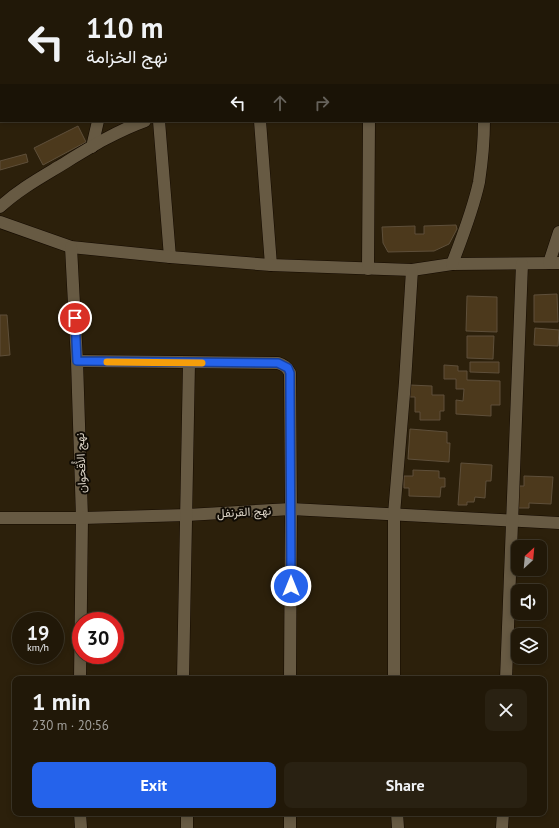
<!DOCTYPE html>
<meta charset="utf-8">
<style>
:root{--surface:#211808;--page:#292112;--text:#f1f3f6;--muted:#a2a09c;--line:#3e3729;--accent:#2563eb}
body{margin:0;font-family:"PT Sans",Vazirmatn,sans-serif;background:var(--page);color:var(--text);height:100vh;display:flex;flex-direction:column;font-size:15px;white-space:nowrap}
*{box-sizing:border-box;margin:0}
p{font-size:13px;color:var(--muted)}
.icon{flex:none;width:22px;height:22px;fill:none;stroke:currentColor;stroke-width:2;stroke-linecap:round;stroke-linejoin:round}
.map{position:relative;flex:1;overflow:hidden}
.side{position:absolute;left:12px;top:676px;width:535px;height:140px;display:flex;flex-direction:column;background:var(--surface);border-radius:8px;box-shadow:0 2px 6px #0003,0 0 0 1px var(--line)}
.side>*{flex:none}
.hud{position:absolute;left:0px;top:0px;width:559px;height:122px;box-shadow:0 2px 6px #0003,0 0 0 1px var(--line);background:#211808;color:var(--text);overflow:hidden}
.needle{width:26px;rotate:26deg}
.tools{position:absolute;left:511px;top:540px;display:grid;gap:8px}
.tools a{display:grid;place-items:center;width:36px;height:36px;border-radius:8px;background:var(--surface);box-shadow:0 2px 6px #0003,0 0 0 1px var(--line);font-size:20px}
.speed{position:absolute;left:12px;top:612px;display:flex;gap:8px;font-size:20px;font-weight:700;text-align:center}
.speed>*{display:grid;place-content:center;width:52px;height:52px;border-radius:50%;background:var(--surface);box-shadow:0 2px 6px #0003,0 0 0 1px var(--line);line-height:1}
.speed small{font-size:10px;font-weight:400}
.speed .limit{border:6px solid #d22;background:#fff;color:#111}
.pin{position:absolute;display:grid;place-items:center;width:34px;height:34px;color:#fff;margin:-17px;border:2px solid #fff;border-radius:50%;box-shadow:0 1px 4px #0007}
.me{position:absolute;width:44px;margin:-22px;rotate:0deg;stroke-linejoin:round;filter:drop-shadow(0 0 3px #0008)}
.turn{display:flex;align-items:center;gap:14px;height:84px;padding:0 20px;font-size:18px}
.turn .icon{width:52px;height:52px;stroke-width:2.5}
.turn b{display:block;font-size:28px;line-height:34px}
.lanes{display:flex;align-items:center;height:38px;padding:0 20px;background:#0003;justify-content:center;gap:20px;direction:ltr}
.lanes .off{opacity:.35}
.round{display:grid;place-items:center;flex:none;width:42px;height:42px;border-radius:8px;background:var(--page)}
.summary{display:flex;align-items:center;justify-content:space-between;height:68px;padding:0 20px}
h1{font-size:24px;font-weight:700;line-height:30px}
.action{display:flex;gap:8px;margin-top:auto;padding:8px 20px}
.action a{flex:1;height:46px;border-radius:8px;background:var(--accent);color:#fff;font-size:16px;font-weight:700;line-height:46px;text-align:center}
.action a+a{background:var(--page);color:var(--text)}
.map>svg:first-child{display:block}
</style>
<div class="map">
<svg width="559" height="828" viewBox="0 0 559 828">
<rect width="100%" height="100%" fill="#2c200b"/>
<g fill="#4c391c" stroke="#5e4f3a">
<polygon points="1,39 1,114 0,114 0,40"/>
<polygon points="78,126 86,142 43,165 34,148"/>
<polygon points="26,154 28,162 0,170 0,161"/>
<polygon points="456,225 457,229 449,244 434,251 388,252 383,243 382,227 415,226 415,234 424,234 424,226"/>
<polygon points="557,294 558,322 534,322 534,295"/>
<polygon points="467,296 497,297 497,332 466,331"/>
<polygon points="0,315 7,315 10,355 0,356"/>
<polygon points="535,328 559,330 558,346 534,345"/>
<polygon points="467,336 494,336 493,359 467,358"/>
<polygon points="470,362 499,362 499,373 470,372"/>
<polygon points="444,365 458,366 458,371 467,371 467,380 500,381 500,405 491,405 491,416 456,414 456,400 463,401 464,389 456,389 456,379 444,379"/>
<polygon points="410,385 432,386 432,395 444,395 444,411 440,411 440,420 420,420 420,412 415,412 415,397 410,397"/>
<polygon points="410,429 447,432 447,443 450,443 449,462 408,459"/>
<polygon points="461,463 492,465 491,481 486,481 485,498 475,497 474,502 467,502 467,505 458,505"/>
<polygon points="413,470 439,471 439,478 445,478 445,487 441,487 440,497 409,496 409,488 404,488 404,476 413,476"/>
<polygon points="524,476 553,477 551,504 529,503 529,508 514,508 515,486 524,486"/>
</g>
<g fill="none" stroke-linecap="round" stroke-linejoin="round">
<defs>
<g id="minor">
<polyline points="116,0 117,1"/>
<polyline points="151,1 152,0"/>
<polyline points="159,121 170,257"/>
<polyline points="260,121 271,265"/>
<polyline points="92,147 98,121"/>
<path d="M 0,207 C 17,191 38,179 58,167 C 86,150 114,132 145,121"/>
<polyline points="0,222 71,247 170,257 271,265 412,270 452,264 559,263"/>
<polyline points="71,247 77,361 82,518 80,679"/>
<polyline points="549,263 559,232"/>
<path d="M 452,264 C 462,238 473,210 479,182 C 482,162 484,141 484,121"/>
<polyline points="368,269 369,121"/>
<path d="M 77,361 L 278,363 C 284,365 287,367 290,373 L 291,509 L 290,679"/>
<polyline points="0,518 82,518 187,515 291,509 559,523"/>
<polyline points="183,679 189,363"/>
<polyline points="394,679 394,514 405,382 412,270"/>
<polyline points="506,679 522,264"/>
<polyline points="80,813 81,828"/>
<polyline points="187,813 187,828"/>
<polyline points="397,813 398,828"/>
<polyline points="290,828 290,813"/>
<polyline points="502,828 503,813"/>
</g>
</defs>
<use href="#minor" stroke="#140a00" stroke-width="13"/>
<use href="#minor" stroke="#675a43" stroke-width="12"/>
</g>
<g fill="none" stroke-linecap="round" stroke-linejoin="round">
<defs>
<polyline id="route" points="75,318 77,361 278,363 288,368 290,373 290,388 291,586"/>
</defs>
<use href="#route" stroke="#184099" stroke-width="10"/>
<use href="#route" stroke="#2563eb" stroke-width="7"/>
<polyline stroke="#f59e0b" stroke-width="7" points="107,362 202,363"/>
</g>
<g text-anchor="middle" stroke-width="4" stroke-linejoin="round" paint-order="stroke">
<g font-size="12" fill="#dad2c5" stroke="#100b04">
<text transform="translate(81 463) rotate(-92)" y="4">نهج الأُقحوان</text>
<text transform="translate(244 512) rotate(-3)" y="4">نهج القرنفل</text>
</g>
</g>
</svg>
<div class="tools">
<a><svg class="needle" viewBox="-14 -14 28 28"><path d="M0-13l5 13h-10z" fill="#e53935"/><path d="M0 13l5-13h-10z" fill="#a2a09c"/></svg></a>
<a><svg class="icon" aria-label="sound" viewBox="0 0 24 24"><path d="M4 9h4l5-4v14l-5-4H4zM17 9q2 3 0 6"/></svg></a>
<a><svg class="icon" aria-label="layers" viewBox="0 0 24 24"><path d="M12 4l9 5-9 5-9-5zM3 14l9 5 9-5"/></svg></a>
</div>
<div class="speed"><div>19<small>km/h</small></div><div class="limit">30</div></div>
<div class="pin" style="left:75px;top:318px;background:#d93025"><svg class="icon" aria-label="arrive" viewBox="0 0 24 24"><path d="M6 21V4h12l-3 4 3 4H6"/></svg></div>
<svg class="me" style="left:291px;top:586px" viewBox="-20 -20 40 40"><circle r="17" fill="#2563eb" stroke="#fff" stroke-width="3"/><path d="M0-11L8 9 0 5-8 9z" fill="#fff"/></svg>
<div class="hud">
<div class="turn"><svg class="icon" aria-label="left" viewBox="0 0 24 24"><path d="M17 20v-9H6M10 6l-5 5 5 5"/></svg><div><b>110 m</b>نهج الخزامة</div></div>
<div class="lanes"><svg class="icon" aria-label="left" viewBox="0 0 24 24"><path d="M17 20v-9H6M10 6l-5 5 5 5"/></svg><svg class="icon off" aria-label="ahead" viewBox="0 0 24 24"><path d="M12 20V5M6 11l6-6 6 6"/></svg><svg class="icon off" aria-label="right" viewBox="0 0 24 24"><path d="M7 20v-9h11M14 6l5 5-5 5"/></svg></div>
</div>
<section class="side">
<div class="summary"><div><h1>1 min</h1><p>230 m · 20:56</p></div><a class="round"><svg class="icon" aria-label="close" viewBox="0 0 24 24"><path d="M6 6l12 12M18 6L6 18"/></svg></a></div>
<div class="action"><a>Exit</a><a>Share</a></div>
</section>
</div>
